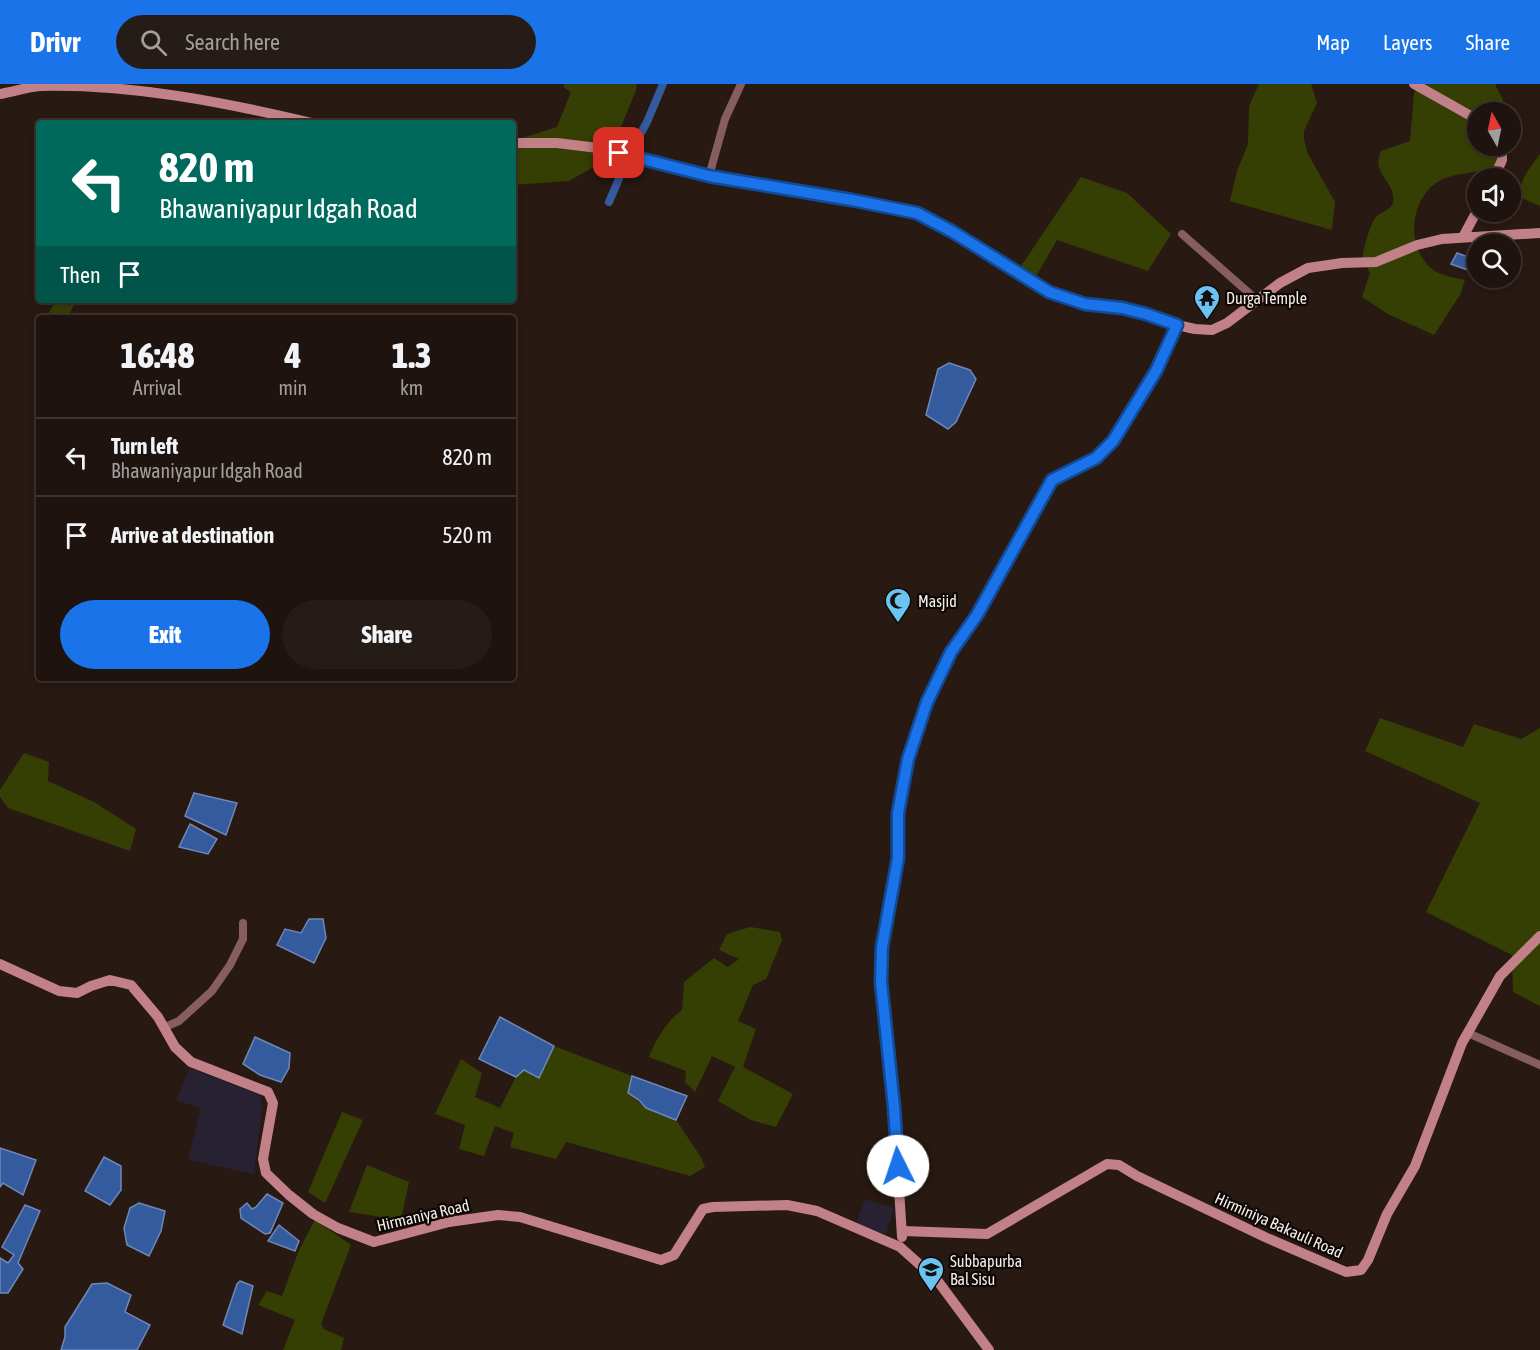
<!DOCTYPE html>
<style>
:root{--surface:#1e130e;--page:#261c17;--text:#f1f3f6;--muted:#a19e9e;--line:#3c322e;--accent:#1a73e8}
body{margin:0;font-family:"Asap Condensed",sans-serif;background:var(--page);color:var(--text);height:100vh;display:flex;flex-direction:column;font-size:22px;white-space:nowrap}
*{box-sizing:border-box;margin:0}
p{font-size:20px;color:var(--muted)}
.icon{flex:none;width:33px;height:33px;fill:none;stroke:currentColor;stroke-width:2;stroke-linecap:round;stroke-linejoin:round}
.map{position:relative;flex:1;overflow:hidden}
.drawer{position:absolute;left:36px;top:231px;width:480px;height:366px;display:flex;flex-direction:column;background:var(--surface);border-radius:6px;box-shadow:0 3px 9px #0003,0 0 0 2px var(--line)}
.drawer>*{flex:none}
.banner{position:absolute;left:36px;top:36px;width:480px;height:183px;border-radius:6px;box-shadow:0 3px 9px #0003,0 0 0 2px var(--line);background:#00695c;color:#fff;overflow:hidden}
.needle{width:39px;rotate:351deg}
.buttons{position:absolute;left:1467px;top:18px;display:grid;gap:12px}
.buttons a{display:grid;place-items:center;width:54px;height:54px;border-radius:50%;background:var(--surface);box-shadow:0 3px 9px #0003,0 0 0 2px var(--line);font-size:30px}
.pin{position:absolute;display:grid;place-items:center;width:51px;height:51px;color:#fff;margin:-26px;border-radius:12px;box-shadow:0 3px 9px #0006}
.me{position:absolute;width:66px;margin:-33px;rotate:356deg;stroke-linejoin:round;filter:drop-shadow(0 0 4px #0008)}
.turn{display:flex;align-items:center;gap:21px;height:126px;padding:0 24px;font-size:27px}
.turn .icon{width:78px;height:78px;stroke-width:2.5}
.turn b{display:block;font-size:42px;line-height:51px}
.then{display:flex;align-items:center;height:57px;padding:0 24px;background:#0003;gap:12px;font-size:22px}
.eta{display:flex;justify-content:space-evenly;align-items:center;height:102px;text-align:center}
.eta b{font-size:36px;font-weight:800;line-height:42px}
.primary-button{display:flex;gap:12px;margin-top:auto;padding:12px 24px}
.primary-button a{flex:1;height:69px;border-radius:36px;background:var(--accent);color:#fff;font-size:24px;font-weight:800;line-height:69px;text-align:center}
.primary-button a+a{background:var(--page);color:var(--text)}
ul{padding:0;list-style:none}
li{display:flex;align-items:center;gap:18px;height:78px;padding:0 24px;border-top:2px solid var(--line)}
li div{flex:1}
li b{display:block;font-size:22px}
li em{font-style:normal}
header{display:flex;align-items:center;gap:36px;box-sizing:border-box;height:84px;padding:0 30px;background:var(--accent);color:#fff}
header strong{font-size:28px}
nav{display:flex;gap:33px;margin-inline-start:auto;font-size:21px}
.search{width:420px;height:54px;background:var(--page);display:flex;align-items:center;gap:15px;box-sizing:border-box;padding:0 21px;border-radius:33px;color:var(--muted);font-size:22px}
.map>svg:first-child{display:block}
</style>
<header>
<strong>Drivr</strong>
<div class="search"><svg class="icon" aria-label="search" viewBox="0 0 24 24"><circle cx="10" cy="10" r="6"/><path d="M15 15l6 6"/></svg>Search here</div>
<nav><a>Map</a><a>Layers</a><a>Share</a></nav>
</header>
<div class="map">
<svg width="1540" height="1266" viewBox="0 0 1540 1266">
<rect width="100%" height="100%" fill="#281912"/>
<g fill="#272131">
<polygon points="190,984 260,1011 262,1025 254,1090 188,1076 201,1024 176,1016"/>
<polygon points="864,1115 894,1124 886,1150 856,1142"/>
</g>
<g fill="#363f03">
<polygon points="565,0 637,0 636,6 614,60 601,79 569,97 513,101 513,57 557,43 571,8 563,3"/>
<polygon points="1259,0 1311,0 1317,19 1304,47 1304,55 1308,70 1335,118 1332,146 1230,117 1237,87 1248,60 1249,22"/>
<path d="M 1418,0 L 1495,0 L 1503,16 L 1494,28 L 1478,28 L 1478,62 L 1508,62 L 1506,78 C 1500,81 1492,85 1485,86 C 1470,90 1450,89 1436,99 C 1409,118 1405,167 1435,187 C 1444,192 1455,194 1465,196 L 1460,211 L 1434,251 L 1388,230 L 1362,213 L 1370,189 C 1368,184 1363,178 1363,172 C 1363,165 1371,138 1376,133 C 1381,127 1391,127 1393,118 C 1397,99 1370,90 1381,67 L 1410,57 L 1414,10 Z"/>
<path d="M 1540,70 L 1540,122 L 1521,114 C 1518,96 1530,84 1540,70 Z"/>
<polygon points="1081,93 1127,109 1171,150 1148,187 1057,156 1035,194 1019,185"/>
<polygon points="56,216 76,216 68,234 46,234"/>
<polygon points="1380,634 1463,663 1474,640 1521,655 1540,644 1540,922 1513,908 1512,871 1426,828 1480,719 1365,667"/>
<polygon points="24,669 49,678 48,697 94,718 136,745 130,767 8,724 0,713 0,706"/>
<path d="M 750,843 L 780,848 L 782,856 L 766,895 L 753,901 L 738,937 L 756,945 L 743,983 L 793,1010 L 776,1043 L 751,1036 L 718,1017 L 735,983 L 712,972 L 695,1008 L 685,998 L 686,987 L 649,973 C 656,955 667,937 682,926 L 684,898 L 714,874 L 728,883 L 739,875 L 719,866 L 727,850 Z"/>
<polygon points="554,962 632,992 628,1009 646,1024 676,1036 701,1073 705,1083 690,1092 566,1058 556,1075 510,1063 514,1049 495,1042 484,1072 459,1065 465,1041 435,1030 461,975 482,989 475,1013 500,1024 516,993 524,986 539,994"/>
<polygon points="342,1028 363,1036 325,1119 308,1108"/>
<polygon points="367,1081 409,1098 401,1136 349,1128"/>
<polygon points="315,1136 351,1161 321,1240 324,1245 344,1254 341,1266 283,1266 295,1236 258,1221 267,1207 282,1212 299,1166"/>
</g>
<g fill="#355b9f" stroke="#6f87b5" stroke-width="1.5">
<polygon points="1457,169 1477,176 1476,189 1451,180"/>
<polygon points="949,279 970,286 976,295 956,338 948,345 926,331 938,285"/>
<polygon points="194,709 237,719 226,751 185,732"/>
<polygon points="190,740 217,755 208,770 179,763"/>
<polygon points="309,835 323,835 326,854 314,879 277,861 285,845 301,849"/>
<polygon points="500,933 554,962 539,994 524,986 516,993 479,975"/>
<polygon points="255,953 290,969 289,984 281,998 260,991 243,980"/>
<polygon points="632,992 687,1012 676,1036 646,1024 639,1016 628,1009"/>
<polygon points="0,1064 36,1076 23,1111 3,1099 0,1103"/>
<polygon points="104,1073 121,1082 121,1106 110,1121 85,1107"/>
<polygon points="267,1110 283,1119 270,1149 265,1150 241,1134 240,1125 247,1119 252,1125 256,1123"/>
<polygon points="139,1119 165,1127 161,1147 149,1172 127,1161 124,1144 130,1124"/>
<polygon points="25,1121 40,1127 18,1179 23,1185 8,1209 0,1209 0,1174 8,1179 14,1171 2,1163"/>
<polygon points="279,1141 299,1157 295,1167 268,1157"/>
<polygon points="240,1197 253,1202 242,1250 223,1241 237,1200"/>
<polygon points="107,1199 131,1211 125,1228 150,1241 137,1266 61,1266 65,1253 65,1243 92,1200"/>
</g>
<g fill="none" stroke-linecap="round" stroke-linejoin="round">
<g stroke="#355b9f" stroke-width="8">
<polyline points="632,65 647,38 663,0"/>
<polyline points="609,118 627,76"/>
</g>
<g stroke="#865d61" stroke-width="8">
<polyline points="709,92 725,35 741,0"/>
<polyline points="1182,150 1257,216"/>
<polyline points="951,569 977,531 1052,396 1097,374 1113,357 1156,287 1177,241"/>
<polyline points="165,943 179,937 212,907 230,881 243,855 243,839"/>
<polyline points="1468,949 1540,981"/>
</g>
<g stroke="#c28188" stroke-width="10">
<polyline points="1414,0 1478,36"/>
<path d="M 0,10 C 13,8 27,3 40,2 C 133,0 223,18 312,39"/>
<polyline points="513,59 557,59 598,64 639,73 709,92 852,116 917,129 953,148 1049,208 1085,220 1122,224 1146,229 1177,241 1195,245 1212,246 1227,239 1280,199 1308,184 1342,179 1376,178 1417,161 1442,155 1540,149"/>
<polyline points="1494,94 1502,76 1502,62"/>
<polyline points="1463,153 1478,125"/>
<polyline points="0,880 59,907 77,909 91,902 110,896 131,901 158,933 175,963 191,978 268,1008 273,1019 263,1075 266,1089 289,1111 313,1130 338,1144 374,1158 449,1138 498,1131 520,1133 661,1176 674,1171 703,1125 713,1123 787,1121 817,1127 900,1163 937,1196 989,1266"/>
<polyline points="903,1147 987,1150 1107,1080 1119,1081 1137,1092 1267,1154 1346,1188 1361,1186 1368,1176 1387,1130 1415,1082 1462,959 1500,892 1540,852"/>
<polyline points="902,1153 894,1023 881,898 882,863 898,774 898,729 908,675 927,618 951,569"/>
</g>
</g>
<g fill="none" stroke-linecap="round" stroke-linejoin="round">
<defs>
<polyline id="route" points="619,69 709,92 852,116 917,129 953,148 1049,208 1085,220 1122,224 1146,230 1177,241 1156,287 1113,357 1096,374 1052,396 977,531 951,568 927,618 908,675 898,729 898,774 882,863 881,898 894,1023 898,1082"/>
</defs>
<use href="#route" stroke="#114b97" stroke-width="15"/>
<use href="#route" stroke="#1a73e8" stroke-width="10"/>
</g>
<defs>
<symbol id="temple-pin" viewBox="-11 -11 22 30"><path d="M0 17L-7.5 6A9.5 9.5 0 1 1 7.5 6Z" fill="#6bc3f2" stroke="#0c0604"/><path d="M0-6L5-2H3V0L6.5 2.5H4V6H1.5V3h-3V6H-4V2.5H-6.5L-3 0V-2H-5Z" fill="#111"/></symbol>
<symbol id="mosque-pin" viewBox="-11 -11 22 30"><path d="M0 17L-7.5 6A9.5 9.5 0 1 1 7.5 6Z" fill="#6bc3f2" stroke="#0c0604"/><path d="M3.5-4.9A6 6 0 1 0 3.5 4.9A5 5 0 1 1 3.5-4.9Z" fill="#111"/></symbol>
<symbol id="school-pin" viewBox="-11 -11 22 30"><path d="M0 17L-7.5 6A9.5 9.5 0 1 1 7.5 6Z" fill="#6bc3f2" stroke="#0c0604"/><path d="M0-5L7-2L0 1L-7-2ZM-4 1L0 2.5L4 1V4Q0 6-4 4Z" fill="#111"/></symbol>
</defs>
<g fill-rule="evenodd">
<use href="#temple-pin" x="1192" y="199" width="30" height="40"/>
<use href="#mosque-pin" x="883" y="502" width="30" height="40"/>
<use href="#school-pin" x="916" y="1171" width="30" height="40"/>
</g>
<g text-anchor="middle" stroke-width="4.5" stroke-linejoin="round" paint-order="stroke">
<g font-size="16" fill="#f7ede8" stroke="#0c0604" text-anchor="start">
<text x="1226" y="220">Durga Temple</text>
<text x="918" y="523">Masjid</text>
<text x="950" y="1183">Subbapurba<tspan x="950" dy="18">Bal Sisu</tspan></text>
</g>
<g font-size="16" fill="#f7ede8" stroke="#0c0604">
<text transform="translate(423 1131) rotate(-13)" y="6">Hirmaniya Road</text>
<text transform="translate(1279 1141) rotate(24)" y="6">Hirminiya Bakauli Road</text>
</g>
</g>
</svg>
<div class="buttons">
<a><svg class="needle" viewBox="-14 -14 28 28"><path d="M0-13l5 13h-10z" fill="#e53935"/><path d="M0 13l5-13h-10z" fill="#a19e9e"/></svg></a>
<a><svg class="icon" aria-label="sound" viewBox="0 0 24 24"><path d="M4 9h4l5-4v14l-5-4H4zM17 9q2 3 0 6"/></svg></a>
<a><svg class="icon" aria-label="search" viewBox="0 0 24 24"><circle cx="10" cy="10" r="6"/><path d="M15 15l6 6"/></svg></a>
</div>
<div class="pin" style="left:619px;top:69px;background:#d93025"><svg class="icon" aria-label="arrive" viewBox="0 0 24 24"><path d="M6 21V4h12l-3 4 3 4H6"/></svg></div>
<svg class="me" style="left:898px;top:1082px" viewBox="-20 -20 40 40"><circle r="19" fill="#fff"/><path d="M0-13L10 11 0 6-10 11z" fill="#1a73e8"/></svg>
<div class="banner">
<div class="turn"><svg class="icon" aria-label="left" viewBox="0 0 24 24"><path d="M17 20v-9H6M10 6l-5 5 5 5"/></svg><div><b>820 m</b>Bhawaniyapur Idgah Road</div></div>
<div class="then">Then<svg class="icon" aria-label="arrive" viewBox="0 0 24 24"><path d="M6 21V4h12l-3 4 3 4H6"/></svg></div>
</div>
<section class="drawer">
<div class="eta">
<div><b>16:48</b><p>Arrival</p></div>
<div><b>4</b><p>min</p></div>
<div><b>1.3</b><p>km</p></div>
</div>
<ul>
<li><svg class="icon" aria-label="left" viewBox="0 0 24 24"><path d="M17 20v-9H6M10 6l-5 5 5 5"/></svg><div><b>Turn left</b><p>Bhawaniyapur Idgah Road</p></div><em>820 m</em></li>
<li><svg class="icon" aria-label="arrive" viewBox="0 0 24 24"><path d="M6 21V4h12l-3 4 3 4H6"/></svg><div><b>Arrive at destination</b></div><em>520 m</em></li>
</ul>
<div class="primary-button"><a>Exit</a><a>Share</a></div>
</section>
</div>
